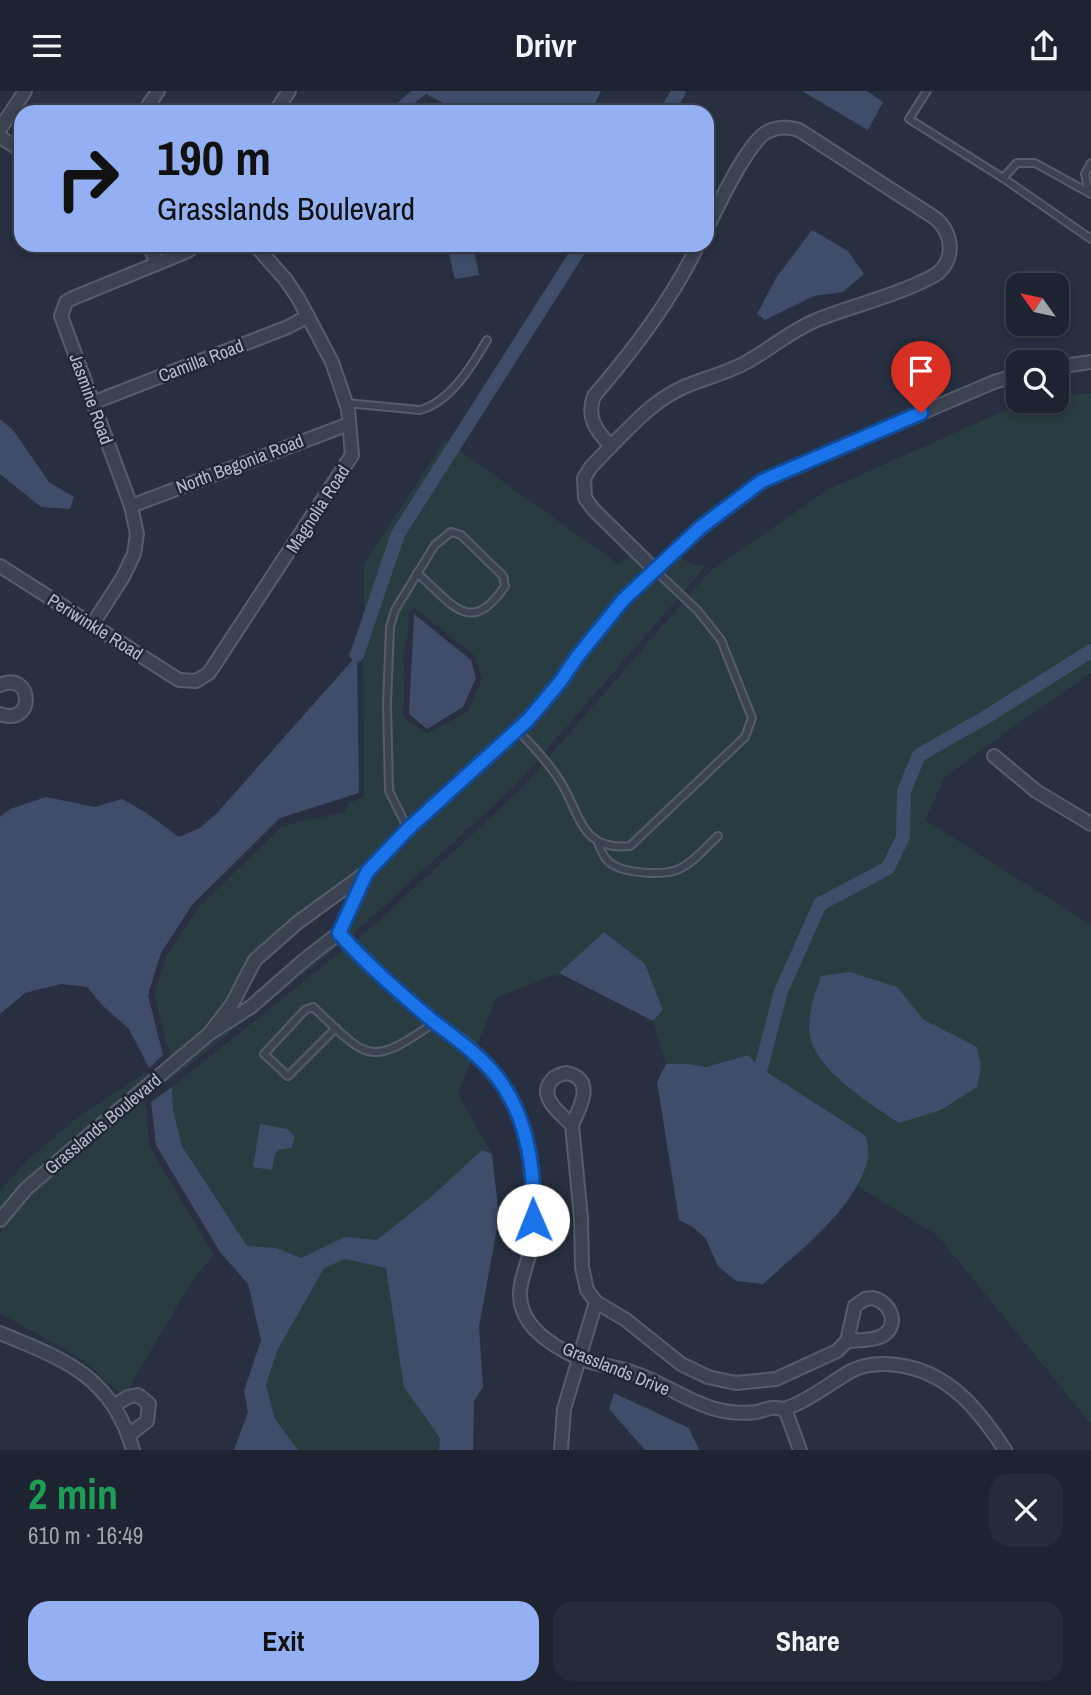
<!DOCTYPE html>
<meta charset="utf-8">
<style>
:root{--surface:#1d2330;--page:#252b38;--text:#f1f3f6;--muted:#a0a4ab;--line:#3b404c;--accent:#94b0f3}
body{margin:0;font-family:"Archivo Narrow",sans-serif;background:var(--page);color:var(--text);height:100vh;display:flex;flex-direction:column;font-size:26px;white-space:nowrap}
*{box-sizing:border-box;margin:0}
p{font-size:23px;color:var(--muted)}
.icon{flex:none;width:38px;height:38px;fill:none;stroke:currentColor;stroke-width:2;stroke-linecap:round;stroke-linejoin:round}
.map{position:relative;height:1359px;overflow:hidden}
.panel{display:flex;flex-direction:column;background:var(--surface);flex:1}
.panel>*{flex:none}
.banner{position:absolute;left:14px;top:14px;width:700px;height:147px;border-radius:21px;box-shadow:0 4px 10px #0003,0 0 0 2px var(--line);background:#94b0f3;color:#111;overflow:hidden}
.needle{width:46px;rotate:303deg}
.controls{position:absolute;left:1006px;top:182px;display:grid;gap:14px}
.controls a{display:grid;place-items:center;width:63px;height:63px;border-radius:14px;background:var(--surface);box-shadow:0 4px 10px #0003,0 0 0 2px var(--line);font-size:35px}
.pin{position:absolute;display:grid;place-items:center;width:60px;height:60px;color:#fff;margin:-72px -30px;border-radius:50% 50% 50% 0;rotate:-45deg;box-shadow:0 0 7px #0007}
.pin .icon{rotate:45deg}
.me{position:absolute;width:77px;margin:-38px;rotate:359deg;stroke-linejoin:round;filter:drop-shadow(0 0 5px #0008)}
.turn{display:flex;align-items:center;gap:24px;height:147px;padding:0 28px;font-size:32px}
.turn .icon{width:91px;height:91px;stroke-width:2.5}
.turn b{display:block;font-size:49px;line-height:60px}
.round{display:grid;place-items:center;flex:none;width:74px;height:74px;border-radius:21px;background:var(--page)}
.summary{display:flex;align-items:center;justify-content:space-between;height:119px;padding:0 28px}
h1{font-size:42px;font-weight:700;line-height:52px;color:#1e9e55}
.button{display:flex;gap:14px;margin-top:auto;padding:14px 28px}
.button a{flex:1;height:80px;border-radius:21px;background:var(--accent);color:#111;font-size:28px;font-weight:700;line-height:80px;text-align:center}
.button a+a{background:var(--page);color:var(--text)}
header{display:flex;justify-content:space-between;align-items:center;height:91px;padding:0 28px;background:var(--surface);font-size:32px;font-weight:700}
.map>svg:first-child{display:block}
</style>
<header><svg class="icon" aria-label="menu" viewBox="0 0 24 24"><path d="M4 6h16M4 12h16M4 18h16"/></svg>Drivr<svg class="icon" aria-label="share" viewBox="0 0 24 24"><path d="M12 15V3M7 8l5-5 5 5M5 13v7h14v-7"/></svg></header>
<div class="map">
<svg width="1091" height="1359" viewBox="0 0 1091 1359">
<rect width="100%" height="100%" fill="#272f40"/>
<g fill="#293c41" fill-rule="evenodd">
<polygon points="1091,302 1091,582 1024,628 945,686 925,729 1091,834 1091,1333 937,1144 857,1095 868,1065 866,1045 761,977 748,964 706,976 688,973 666,973 653,930 663,919 604,841 559,882 496,907 458,1003 492,1063 499,1126 479,1236 483,1296 474,1310 473,1359 298,1359 275,1328 266,1294 277,1259 247,1155 182,1055 173,1018 172,996 373,835 521,698 710,480 829,398 1026,310 1057,310 1057,305"/>
<path d="M 445,349 L 618,473 L 630,464 L 645,478 L 618,504 L 523,624 L 403,733 L 361,776 L 292,827 L 250,864 L 225,909 L 205,937 L 163,973 L 171,962 L 166,951 L 154,904 L 166,865 L 197,818 L 282,735 L 344,721 L 349,712 L 364,706 L 363,564 L 361,560 L 355,558 L 346,567 L 364,531 L 364,473 ZM 414,517 L 475,565 L 482,588 L 468,620 L 427,643 L 405,628 L 403,623 L 405,581 L 403,564 L 407,550 L 409,520 Z"/>
<polygon points="679,466 692,473 706,475 516,694 351,845 348,842 373,785 413,743 534,634 629,513"/>
<polygon points="339,852 340,854 168,991 147,1006 145,1009 150,1056 214,1164 194,1187 134,1288 130,1299 120,1302 81,1268 0,1222 0,1141 31,1103 211,951 257,920 308,875"/>
<polygon points="145,982 151,983 21,1093 0,1117 0,1100 28,1069 72,1031"/>
</g>
<g fill="#3f4d6a">
<polygon points="411,0 601,0 594,14 587,21 455,21 451,16 426,3 403,21 387,21"/>
<polygon points="802,0 867,0 883,11 868,39"/>
<polygon points="812,139 848,160 864,183 843,201 814,205 765,229 757,223 776,187"/>
<polygon points="447,154 473,154 479,184 455,188"/>
<polygon points="0,328 13,339 49,391 74,406 70,418 41,416 0,383"/>
<polygon points="414,523 471,569 476,587 463,616 427,638 409,623"/>
<polygon points="357,564 359,702 280,727 192,814 161,862 148,904 163,964 149,977 129,938 102,914 87,896 61,893 25,902 0,923 0,726 10,718 46,706 95,716 122,708 145,721 179,746 200,737 217,722"/>
<polygon points="604,841 645,873 663,919 653,930 559,882"/>
<path d="M 850,881 L 897,896 L 924,929 L 977,956 L 981,977 L 977,996 L 941,1019 L 899,1032 C 872,1014 815,978 810,945 C 807,924 814,904 821,885 Z"/>
<path d="M 748,964 L 761,977 L 866,1045 C 867,1052 869,1060 868,1067 C 857,1117 799,1160 763,1193 L 736,1190 L 718,1175 L 706,1148 L 693,1136 L 679,1129 L 657,991 L 666,973 L 688,973 L 706,976 Z"/>
<polygon points="172,996 173,1018 182,1055 247,1155 276,1157 301,1167 345,1146 377,1149 431,1106 482,1059 492,1063 499,1126 479,1236 483,1296 474,1310 473,1359 439,1359 440,1347 404,1296 386,1177 345,1168 324,1177 277,1260 266,1294 275,1328 298,1359 234,1359 248,1321 244,1300 261,1249 248,1193 220,1161 156,1054 151,1011"/>
<polygon points="260,1033 287,1038 295,1046 291,1057 278,1059 275,1063 272,1079 253,1076"/>
<polygon points="614,1302 689,1337 699,1359 645,1359 609,1318"/>
</g>
<g fill="none" stroke-linecap="round" stroke-linejoin="round">
<g stroke="#3f4d6a" stroke-width="14">
<polyline points="666,21 679,0"/>
<polyline points="357,564 398,443 582,154"/>
<polyline points="761,977 781,900 820,813 888,777 903,746 904,700 919,664 986,626 1091,560"/>
</g>
<defs>
<g id="lane">
<polyline points="927,0 909,28 1003,87 1017,72 1035,72 1091,103"/>
<polyline points="1003,87 1091,148"/>
<polyline points="1089,102 1085,83 1091,72"/>
<path d="M 346,312 L 420,319 C 450,311 472,275 487,249"/>
<path d="M 517,639 C 532,654 548,671 560,690 C 581,723 580,760 630,755 L 745,646 L 752,627 L 721,549 L 698,520 L 656,480"/>
<path d="M 408,738 L 389,700 L 387,612 L 390,536 L 395,519 L 428,465 L 435,454 L 451,441 L 461,444 L 503,485 L 505,495 C 470,547 452,512 417,482"/>
<path d="M 598,752 C 601,759 603,766 609,771 C 623,783 664,785 679,778 C 694,771 706,756 718,745"/>
<path d="M 336,937 L 288,985 L 264,963 L 305,919 L 313,916 C 369,969 369,977 435,931"/>
</g>
<g id="street">
<polyline points="144,21 158,0"/>
<polyline points="275,21 289,0"/>
<polyline points="0,38 25,0"/>
<polyline points="0,46 21,59"/>
<polyline points="149,154 157,173"/>
<path d="M 698,154 C 671,210 634,258 594,305 C 586,326 596,340 611,355 C 634,332 655,308 686,295 C 706,287 726,282 745,272 C 771,258 791,239 819,228 C 852,215 887,207 919,192 C 925,189 933,186 938,182 C 956,166 952,141 935,127 L 799,39 C 788,36 778,35 767,41 C 747,52 718,115 707,137"/>
<polyline points="1057,276 1091,271"/>
<polyline points="92,312 288,236 308,225"/>
<polyline points="611,355 591,376 584,387 585,407 594,419 654,478"/>
<polyline points="131,415 349,333"/>
<polyline points="0,475 179,589 196,590 209,582 352,364 348,318 332,271 298,207 286,189 255,154"/>
<polyline points="92,534 123,486 134,463 137,443 131,415 61,225 66,211 73,207 188,160 195,154"/>
<path d="M 0,594 C 33,579 36,636 0,623"/>
<polyline points="994,665 1036,700 1091,733"/>
<path d="M 339,842 C 366,874 400,901 432,929 C 446,940 462,949 474,961 C 501,987 520,1019 528,1056 C 534,1087 535,1120 532,1151 C 530,1168 520,1186 520,1203 C 520,1235 551,1254 576,1266 C 596,1275 618,1275 637,1283 C 680,1299 707,1327 756,1321 C 761,1320 766,1318 771,1317 C 776,1316 782,1319 787,1317 C 808,1310 832,1291 851,1280 C 865,1273 882,1272 897,1274 C 948,1280 979,1319 1005,1359"/>
<polyline points="210,942 232,913 255,869 297,832 367,781 408,738 528,629 560,591 577,566 624,508 701,436 762,390 994,291 1018,284"/>
<path d="M 567,982 C 596,989 580,1016 572,1034 C 561,1023 538,1007 551,990 C 556,984 561,983 567,982 Z"/>
<polyline points="572,1034 581,1127 582,1176 587,1199 596,1211 626,1229 681,1273 708,1286 736,1292 776,1288 837,1260 847,1250"/>
<polyline points="0,1129 26,1098 62,1067 210,942 252,915 303,870 339,842 367,781"/>
<path d="M 872,1207 C 890,1210 901,1234 882,1245 C 872,1250 858,1249 847,1250 L 855,1215 L 865,1208 Z"/>
<path d="M 0,1242 C 65,1269 112,1285 133,1359"/>
<polyline points="115,1314 128,1306 138,1304 149,1313 147,1330 129,1344"/>
<polyline points="785,1318 800,1359"/>
<polyline points="561,1359 564,1318 596,1211"/>
</g>
</defs>
<use href="#lane" stroke="#565d6a" stroke-width="10"/>
<use href="#street" stroke="#565d6a" stroke-width="16"/>
<use href="#lane" stroke="#3b4250" stroke-width="6"/>
<use href="#street" stroke="#3b4250" stroke-width="12"/>
</g>
<g fill="none" stroke-linecap="round" stroke-linejoin="round">
<defs>
<path id="route" d="M 533,1129 C 535,1080 528,1026 497,986 C 479,963 456,948 433,930 C 401,903 367,874 339,842 L 367,781 L 408,738 L 528,629 L 560,591 L 577,566 L 624,508 L 701,436 L 762,390 L 921,322"/>
</defs>
<use href="#route" stroke="#114b97" stroke-width="18"/>
<use href="#route" stroke="#1a73e8" stroke-width="12"/>
</g>
<g text-anchor="middle" stroke-width="5" stroke-linejoin="round" paint-order="stroke">
<g font-size="18" fill="#b8bdca" stroke="#202735">
<text transform="translate(201 270) rotate(-21)" y="6">Camilla Road</text>
<text transform="translate(91 308) rotate(70)" y="6">Jasmine Road</text>
<text transform="translate(240 373) rotate(-21)" y="6">North Begonia Road</text>
<text transform="translate(318 418) rotate(-57)" y="6">Magnolia Road</text>
<text transform="translate(95 536) rotate(32)" y="6">Periwinkle Road</text>
<text transform="translate(103 1033) rotate(-40)" y="6">Grasslands Boulevard</text>
<text transform="translate(616 1278) rotate(22)" y="6">Grasslands Drive</text>
</g>
</g>
</svg>
<div class="controls">
<a><svg class="needle" viewBox="-14 -14 28 28"><path d="M0-13l5 13h-10z" fill="#e53935"/><path d="M0 13l5-13h-10z" fill="#a0a4ab"/></svg></a>
<a><svg class="icon" aria-label="search" viewBox="0 0 24 24"><circle cx="10" cy="10" r="6"/><path d="M15 15l6 6"/></svg></a>
</div>
<div class="pin" style="left:921px;top:322px;background:#d93025"><svg class="icon" aria-label="arrive" viewBox="0 0 24 24"><path d="M6 21V4h12l-3 4 3 4H6"/></svg></div>
<svg class="me" style="left:533px;top:1129px" viewBox="-20 -20 40 40"><circle r="19" fill="#fff"/><path d="M0-13L10 11 0 6-10 11z" fill="#1a73e8"/></svg>
<div class="banner">
<div class="turn"><svg class="icon" aria-label="right" viewBox="0 0 24 24"><path d="M7 20v-9h11M14 6l5 5-5 5"/></svg><div><b>190 m</b>Grasslands Boulevard</div></div>
</div>
</div>
<section class="panel">
<div class="summary"><div><h1>2 min</h1><p>610 m · 16:49</p></div><a class="round"><svg class="icon" aria-label="close" viewBox="0 0 24 24"><path d="M6 6l12 12M18 6L6 18"/></svg></a></div>
<div class="button"><a>Exit</a><a>Share</a></div>
</section>
